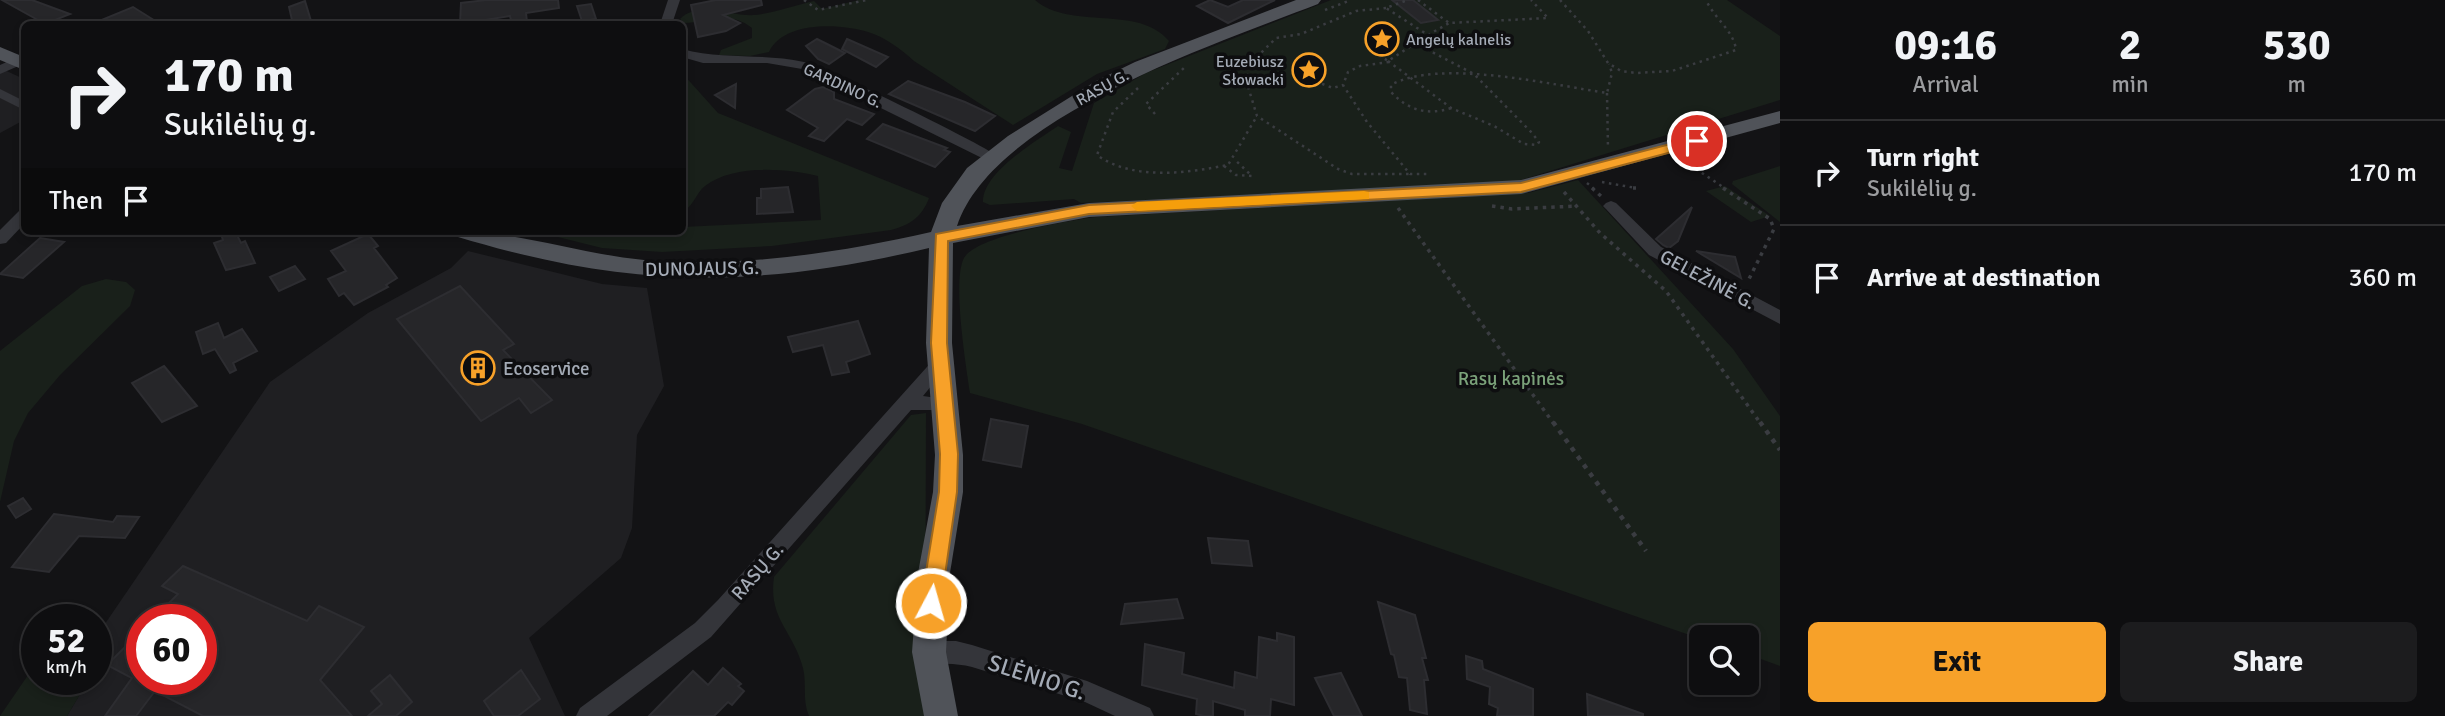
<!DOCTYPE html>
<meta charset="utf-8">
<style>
:root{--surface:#0e0e10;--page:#1c1c1e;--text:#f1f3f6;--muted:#9b9c9f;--line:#2e2e30;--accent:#f7a129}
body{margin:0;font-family:Signika,sans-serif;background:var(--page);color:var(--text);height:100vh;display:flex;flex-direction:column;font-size:26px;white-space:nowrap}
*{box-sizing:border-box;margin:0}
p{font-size:23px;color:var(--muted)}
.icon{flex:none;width:38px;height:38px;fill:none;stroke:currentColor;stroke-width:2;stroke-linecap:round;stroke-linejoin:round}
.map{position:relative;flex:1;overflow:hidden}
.details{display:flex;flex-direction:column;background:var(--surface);width:665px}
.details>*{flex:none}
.banner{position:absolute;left:21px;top:21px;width:665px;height:214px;border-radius:10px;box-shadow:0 4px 10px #0003,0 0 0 2px var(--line);background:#0e0e10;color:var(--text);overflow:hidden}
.buttons{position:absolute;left:1689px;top:625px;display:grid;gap:14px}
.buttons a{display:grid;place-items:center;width:70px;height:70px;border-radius:10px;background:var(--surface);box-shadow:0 4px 10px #0003,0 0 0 2px var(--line);font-size:35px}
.speed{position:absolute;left:21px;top:604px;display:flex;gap:14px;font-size:35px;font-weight:700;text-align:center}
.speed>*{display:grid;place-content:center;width:91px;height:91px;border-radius:50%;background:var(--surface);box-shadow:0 4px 10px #0003,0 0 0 2px var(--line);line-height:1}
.speed small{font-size:18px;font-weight:400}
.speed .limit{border:10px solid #d22;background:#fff;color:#111}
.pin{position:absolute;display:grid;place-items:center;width:60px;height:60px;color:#fff;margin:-30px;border:4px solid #fff;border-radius:50%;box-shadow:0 2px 7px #0007}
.me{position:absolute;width:77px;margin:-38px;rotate:6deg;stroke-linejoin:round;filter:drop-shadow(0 0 5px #0008)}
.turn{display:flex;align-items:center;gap:24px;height:147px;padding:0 28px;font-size:32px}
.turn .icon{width:91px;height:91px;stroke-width:2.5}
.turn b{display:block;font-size:49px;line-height:60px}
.then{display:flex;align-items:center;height:66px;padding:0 28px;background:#0003;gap:14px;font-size:26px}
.eta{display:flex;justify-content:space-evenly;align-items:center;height:119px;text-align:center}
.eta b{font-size:42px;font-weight:800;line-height:49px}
.primary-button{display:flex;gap:14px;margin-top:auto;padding:14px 28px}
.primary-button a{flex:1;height:80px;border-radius:10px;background:var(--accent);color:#111;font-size:28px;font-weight:800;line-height:80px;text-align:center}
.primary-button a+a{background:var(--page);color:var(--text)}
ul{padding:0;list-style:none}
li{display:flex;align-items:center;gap:21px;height:105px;padding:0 28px;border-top:2px solid var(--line)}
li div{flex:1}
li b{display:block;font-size:26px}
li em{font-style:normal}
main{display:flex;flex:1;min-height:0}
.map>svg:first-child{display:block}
</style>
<main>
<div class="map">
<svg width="1780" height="716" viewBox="0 0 1780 716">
<rect width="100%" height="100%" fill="#131315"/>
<g fill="#1f1f22" fill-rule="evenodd">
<polygon points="0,68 24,79 24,120 0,133"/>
<path d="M 468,251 L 602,284 L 647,288 L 664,386 L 637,435 L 632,528 L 621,558 L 529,638 L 565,716 L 67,716 L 89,679 L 96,679 L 96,637 L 270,382 L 368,313 L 451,268 ZM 142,620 L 201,620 L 201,679 L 142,679 Z"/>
</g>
<g fill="#19201a">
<path d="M 859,0 L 1035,0 C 1071,31 1139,4 1169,41 L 1165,49 L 1097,74 L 1013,125 L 914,61 C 902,50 885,37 868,32 C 840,23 783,21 769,52 L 750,56 L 719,55 L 721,50 L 752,38 L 752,28 C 730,10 709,22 684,23 L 680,19 C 697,0 733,17 755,15 C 775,13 795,5 814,1 L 822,9 Z"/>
<path d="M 1331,0 L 1727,0 L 1780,36 L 1780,100 L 1511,183 L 1081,203 L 1074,199 L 990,205 L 983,202 C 982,173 1036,141 1058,126 L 1071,132 L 1059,168 L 1072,171 L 1094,103 L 1146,73 Z"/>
<path d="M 683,74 L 718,113 L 929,198 C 922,217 910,225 891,230 L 772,246 L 662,252 L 602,248 L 534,231 L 682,231 L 683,227 L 821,220 L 818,176 C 786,168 733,164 705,186 C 696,193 694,205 684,211 L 683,220 Z"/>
<polygon points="1780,166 1780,222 1732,184 1733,181"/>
<path d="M 1578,180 L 1733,349 L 1780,416 L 1780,666 L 1747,654 L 1746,637 L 1701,639 L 1082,424 L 970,393 C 966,366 952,280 964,258 C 976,236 1071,220 1097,217 L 1528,193 Z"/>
<polygon points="1725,186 1770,216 1751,222 1706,191"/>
<polygon points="106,279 126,282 135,290 130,306 60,375 28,413 14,441 0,502 0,351 82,286"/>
<path d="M 926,413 L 925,716 L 809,716 C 802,700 807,684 803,668 C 793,630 768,619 774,577 L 911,415 Z"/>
<polygon points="37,662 37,679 89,679 67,716 0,716"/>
</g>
<g fill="#262629" stroke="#2d2d31" stroke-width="2">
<polygon points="2,0 32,0 70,14 45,24"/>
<polygon points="486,0 558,0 559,8 526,13 527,22 512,24 510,16 460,24 461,3"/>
<polygon points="716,0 761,0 762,5 723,15 740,23 726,31 698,37 691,5"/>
<polygon points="1210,0 1228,7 1243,0 1275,0 1228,23 1197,6"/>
<polygon points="1392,0 1413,0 1438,20 1421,23"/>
<polygon points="305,1 311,21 292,20 289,7"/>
<polygon points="591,4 596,19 582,21 577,6"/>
<polygon points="133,7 160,24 92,24"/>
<polygon points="817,39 845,53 829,64 818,59 806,46"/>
<polygon points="847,39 888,57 876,67 842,49"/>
<polygon points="908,81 965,102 995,116 975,131 889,94"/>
<polygon points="736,84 735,108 715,95"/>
<polygon points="823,87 834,92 834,99 874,114 862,125 847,119 824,141 809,136 818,128 787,110 815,89"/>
<polygon points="883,124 947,148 944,150 950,152 935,167 867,139"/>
<polygon points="788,187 793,212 757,214 757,198 761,198 761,189"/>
<polygon points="1692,207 1678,241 1669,248 1663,245 1656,239"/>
<polygon points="220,231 235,231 241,243 245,241 255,263 226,270 214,243 223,240"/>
<polygon points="368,234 378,246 374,248 397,278 386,285 388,287 354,305 344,293 339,296 328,279 346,271 331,251"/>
<polygon points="40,238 64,242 23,278 0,274"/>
<polygon points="1696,251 1735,257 1741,278"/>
<polygon points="295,266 305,279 279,291 270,277"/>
<polygon points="460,286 514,344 503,350 552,400 531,413 519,398 481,421 397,319"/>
<polygon points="858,321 870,354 846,362 849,372 832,375 823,345 793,352 788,337"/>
<polygon points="218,323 224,338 242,329 257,351 233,363 236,370 230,373 215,349 203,354 196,332"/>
<polygon points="164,366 197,406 162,422 132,383"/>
<polygon points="991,419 1028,426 1021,467 983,460"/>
<polygon points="23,498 31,509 16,518 8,506"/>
<polygon points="54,514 113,522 117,516 139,517 125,538 79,536 49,572 12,567"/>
<polygon points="1208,538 1248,541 1252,566 1212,563"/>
<polygon points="183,566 307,621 319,606 364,627 320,680 352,716 203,716 155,691 136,716 105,716 132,678 107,665 142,630 142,679 201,679 201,620 152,620 178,594 162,586"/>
<polygon points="1177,599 1183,618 1121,624 1125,604"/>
<polygon points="1378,602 1415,615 1426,658 1422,658 1428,680 1424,680 1427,714 1410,710 1407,678 1399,677 1394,655 1391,654"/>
<polygon points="1277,633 1294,637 1294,705 1271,699 1270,716 1245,716 1245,710 1213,701 1213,716 1204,716 1196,714 1197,699 1142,685 1145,644 1184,653 1182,674 1234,688 1235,672 1257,678 1259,637 1277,641"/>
<polygon points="1466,656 1482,661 1483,669 1533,689 1533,716 1497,716 1498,708 1489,704 1490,687 1467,679"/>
<polygon points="723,668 741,684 738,686 744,691 732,705 728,702 714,716 649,716 693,671 708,685"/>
<polygon points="521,670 540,699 518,716 494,716 484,701"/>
<polygon points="1341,673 1362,716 1334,716 1315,678"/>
<polygon points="390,675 412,702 396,716 368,716 382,704 371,691"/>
<polygon points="1587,694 1643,714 1643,716 1588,716"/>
</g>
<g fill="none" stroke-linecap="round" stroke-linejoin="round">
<g stroke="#3a3c41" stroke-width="2.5" stroke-dasharray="2.5 4.5" stroke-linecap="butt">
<polyline points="804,0 818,10 867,0"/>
<polyline points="1418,0 1449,23 1548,18 1531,0"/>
<path d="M 1560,0 L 1588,31 L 1608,63 L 1621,71 L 1636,73 L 1672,71 L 1736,50 C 1734,31 1714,18 1706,0"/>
<polyline points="1386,8 1356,11 1301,34 1276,38 1255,59 1246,80 1257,116 1338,169 1352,174 1410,174"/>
<polyline points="1325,10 1351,0"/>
<polyline points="1428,35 1449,23"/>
<polyline points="1379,55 1388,61 1428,35 1386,8 1408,0"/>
<polyline points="1388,61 1451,108 1494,126 1524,144 1537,145 1539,142 1532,133 1474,74 1415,43"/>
<polyline points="1389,62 1360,66 1348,72 1343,85 1367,122 1410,174 1430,174"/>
<polyline points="1309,79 1333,88 1343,85"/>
<path d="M 1138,88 L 1113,112 L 1097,155 C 1133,181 1187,173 1228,165 L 1257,116"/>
<polyline points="1607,93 1608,149"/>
<path d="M 1451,108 C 1427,116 1408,110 1391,92 L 1391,85 C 1438,58 1553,85 1607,93 L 1612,73 L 1609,64"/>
<polyline points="1155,114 1146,104 1186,66"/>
<polyline points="1224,166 1236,175 1252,176 1234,159"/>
<polyline points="1696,169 1726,189"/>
<polyline points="1602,182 1636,188"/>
<polyline points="1587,183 1594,189"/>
</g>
<g stroke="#3a3c41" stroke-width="3.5" stroke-dasharray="3.5 5" stroke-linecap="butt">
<polyline points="1592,188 1602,197"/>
<polyline points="1633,188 1636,188"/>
<polyline points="1723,188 1770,219 1774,229 1747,283"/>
<polyline points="1564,192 1600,233 1666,291 1761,424"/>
<polyline points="1492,206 1512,209 1577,206"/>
<polyline points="1398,208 1554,424"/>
</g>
<g stroke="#3a3c41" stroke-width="4.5" stroke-dasharray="4.5 6" stroke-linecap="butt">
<polyline points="1553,422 1646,551"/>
<polyline points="1760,422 1780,450"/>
</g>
<g fill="#34353a" fill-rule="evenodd">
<polygon points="668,0 680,0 672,24 660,24"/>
<path d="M 682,49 C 722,60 763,53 804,62 C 821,65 991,148 1000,158 L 993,162 L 988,161 L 802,69 L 767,63 L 703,63 L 682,57 Z"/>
<polygon points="18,57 23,58 23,64 0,74 0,65"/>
<polygon points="0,89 24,101 24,110 0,98"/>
<polygon points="1611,201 1616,203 1661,247 1780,310 1780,324 1649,255 1606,209 1603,206 1606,203"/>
<polygon points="24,210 24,224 6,243 0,244 0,230 19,211"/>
<polygon points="941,356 947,358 950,363 923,396 951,400 954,405 951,410 911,410 711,637 607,716 576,716 580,708 695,623 718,600 935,358"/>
<path d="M 929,641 L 956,641 L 972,645 L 1087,681 L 1150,708 L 1154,716 L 1115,716 L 1085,702 L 972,667 C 955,662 937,666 921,659 L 918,652 L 921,645 Z"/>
</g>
<g fill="#505359" fill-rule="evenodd">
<path d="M 1296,0 L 1321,0 L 1318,4 C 1218,43 993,117 957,226 L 1089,203 L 1521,180 L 1780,111 L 1780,123 L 1521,194 L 1089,217 L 953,243 L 952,343 L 963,455 L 963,492 L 950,573 L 946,652 L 958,716 L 924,716 L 912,652 L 918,573 L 933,492 L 935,455 L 926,343 L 929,248 C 754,289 631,289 458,237 L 454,231 C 518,231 580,254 644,260 C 742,268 837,253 931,232 L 942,203 L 967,168 L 1008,136 L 1096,81 L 1135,62 Z"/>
<polygon points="0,47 24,57 24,70 0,60"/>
</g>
</g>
<polygon fill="#f7a129" stroke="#a1691b" stroke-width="2" points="1697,137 1702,138 1702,144 1521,192 1089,214 948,241 947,343 958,454 957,492 941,603 938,609 931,612 924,609 921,603 939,492 940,454 931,343 936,234 1089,205 1521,183"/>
<polygon fill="#f59e0b" points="1364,191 1369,192 1369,199 1137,211 1131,206 1137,202"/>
<defs>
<symbol id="sight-ring" viewBox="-11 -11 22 22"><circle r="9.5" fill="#0e0e10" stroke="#f7a129" stroke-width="1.5"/><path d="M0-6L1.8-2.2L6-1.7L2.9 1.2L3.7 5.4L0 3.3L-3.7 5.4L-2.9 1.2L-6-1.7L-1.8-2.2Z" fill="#f7a129"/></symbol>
<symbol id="building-ring" viewBox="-11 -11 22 22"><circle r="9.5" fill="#0e0e10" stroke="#f7a129" stroke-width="1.5"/><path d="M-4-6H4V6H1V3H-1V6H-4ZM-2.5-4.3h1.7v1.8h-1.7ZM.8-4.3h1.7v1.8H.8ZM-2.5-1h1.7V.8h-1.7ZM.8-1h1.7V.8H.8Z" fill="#f7a129"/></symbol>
</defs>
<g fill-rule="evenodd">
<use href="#sight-ring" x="1363" y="20" width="38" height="38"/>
<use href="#sight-ring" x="1290" y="51" width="38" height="38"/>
<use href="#building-ring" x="459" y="349" width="38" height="38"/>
</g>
<g text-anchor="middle" stroke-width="7" stroke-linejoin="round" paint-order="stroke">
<g font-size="16" fill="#a4abb6" stroke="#0e0e10" text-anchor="start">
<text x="1406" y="45">Angelų kalnelis</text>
<text x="1284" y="67" text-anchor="end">Euzebiusz<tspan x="1284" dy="18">Słowacki</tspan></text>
</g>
<g font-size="16" fill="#a4abb6" stroke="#0e0e10">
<text transform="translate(843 85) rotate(25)" y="6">GARDINO G.</text>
<text transform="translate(1102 87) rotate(-29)" y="6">RASŲ G.</text>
</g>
<g font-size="19" fill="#a4abb6" stroke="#0e0e10">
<text transform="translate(702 268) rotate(-1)" y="7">DUNOJAUS G.</text>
<text transform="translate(1708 279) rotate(28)" y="7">GELEŽINĖ G.</text>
<text transform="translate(757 571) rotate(-49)" y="7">RASŲ G.</text>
</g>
<g font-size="19" fill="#a4abb6" stroke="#0e0e10" text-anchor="start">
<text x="503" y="375">Ecoservice</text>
</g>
<g font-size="19" fill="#7ba27a" stroke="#0e0e10">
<text x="1511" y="385">Rasų kapinės</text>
</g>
<g font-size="23" fill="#a4abb6" stroke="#0e0e10">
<text transform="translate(1037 677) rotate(18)" y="8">SLĖNIO G.</text>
</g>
</g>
</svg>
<div class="buttons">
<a><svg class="icon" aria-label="search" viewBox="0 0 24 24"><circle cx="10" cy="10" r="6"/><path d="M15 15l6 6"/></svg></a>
</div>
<div class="speed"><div>52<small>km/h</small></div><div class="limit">60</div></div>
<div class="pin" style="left:1697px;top:141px;background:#d93025"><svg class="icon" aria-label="arrive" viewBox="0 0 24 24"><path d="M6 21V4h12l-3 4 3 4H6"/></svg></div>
<svg class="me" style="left:931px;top:603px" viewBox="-20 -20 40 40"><circle r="17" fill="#f7a129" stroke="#fff" stroke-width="3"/><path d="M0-11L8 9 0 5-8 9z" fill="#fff"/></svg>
<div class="banner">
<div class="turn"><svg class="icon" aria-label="right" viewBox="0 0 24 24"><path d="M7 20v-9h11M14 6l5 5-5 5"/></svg><div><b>170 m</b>Sukilėlių g.</div></div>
<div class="then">Then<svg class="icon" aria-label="arrive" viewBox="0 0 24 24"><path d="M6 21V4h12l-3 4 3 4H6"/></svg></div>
</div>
</div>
<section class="details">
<div class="eta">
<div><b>09:16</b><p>Arrival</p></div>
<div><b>2</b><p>min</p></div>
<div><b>530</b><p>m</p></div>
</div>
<ul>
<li><svg class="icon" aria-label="right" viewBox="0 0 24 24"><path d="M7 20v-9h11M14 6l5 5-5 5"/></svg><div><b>Turn right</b><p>Sukilėlių g.</p></div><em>170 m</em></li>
<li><svg class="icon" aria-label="arrive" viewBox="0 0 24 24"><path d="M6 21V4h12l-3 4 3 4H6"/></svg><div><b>Arrive at destination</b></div><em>360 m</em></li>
</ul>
<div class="primary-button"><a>Exit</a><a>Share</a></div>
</section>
</main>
